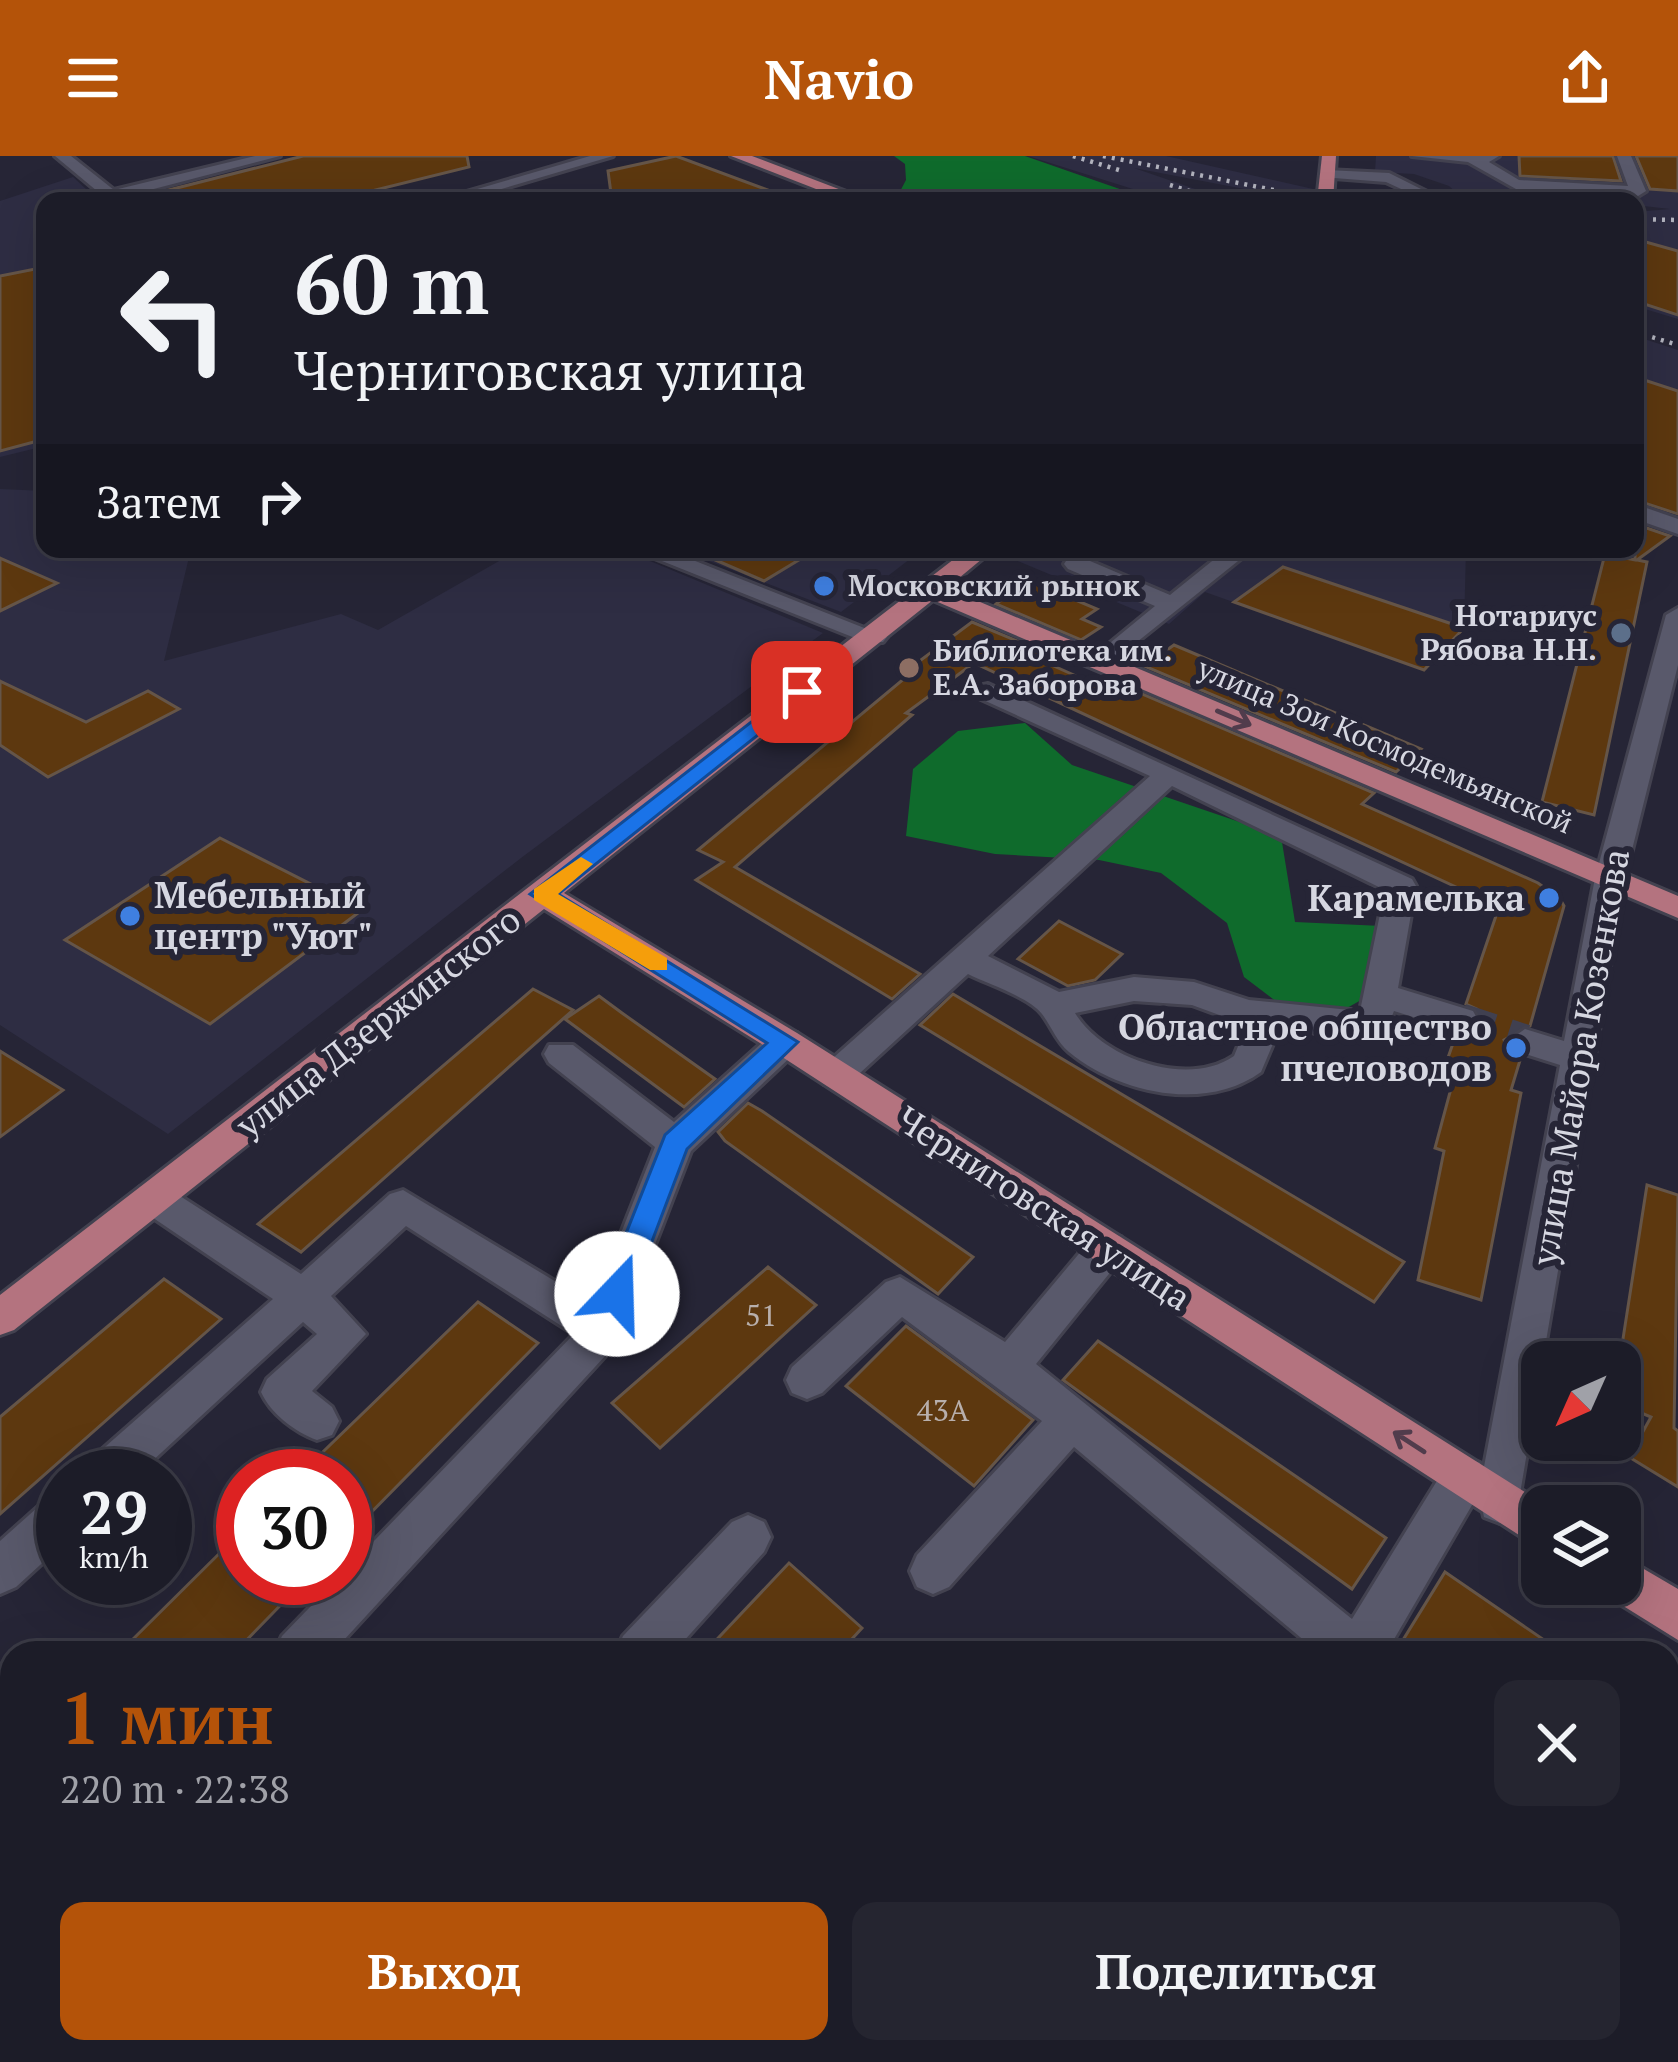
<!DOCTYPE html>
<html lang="ru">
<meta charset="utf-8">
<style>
:root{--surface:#1c1c28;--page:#252530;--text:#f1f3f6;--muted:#a0a1a8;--line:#3a3a45;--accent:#b45309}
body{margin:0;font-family:"PT Serif",serif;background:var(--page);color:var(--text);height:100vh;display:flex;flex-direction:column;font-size:45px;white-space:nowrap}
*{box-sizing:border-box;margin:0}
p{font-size:39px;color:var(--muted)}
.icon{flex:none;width:66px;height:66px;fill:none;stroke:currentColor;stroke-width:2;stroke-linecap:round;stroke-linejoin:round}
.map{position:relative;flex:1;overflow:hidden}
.panel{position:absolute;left:0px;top:1485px;width:1680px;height:423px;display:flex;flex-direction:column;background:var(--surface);border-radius:36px 36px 0 0;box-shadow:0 12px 48px #0002,0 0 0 3px var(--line)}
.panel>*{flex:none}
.banner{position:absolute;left:36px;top:36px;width:1608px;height:366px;border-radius:24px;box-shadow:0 12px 48px #0002,0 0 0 3px var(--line);background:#1c1c28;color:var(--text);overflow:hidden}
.needle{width:78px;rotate:225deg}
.buttons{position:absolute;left:1521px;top:1185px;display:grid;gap:24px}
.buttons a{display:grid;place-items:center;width:120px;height:120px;border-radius:24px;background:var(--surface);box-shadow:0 12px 48px #0002,0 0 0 3px var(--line);font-size:60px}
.speed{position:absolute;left:36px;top:1293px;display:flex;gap:24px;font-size:60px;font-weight:700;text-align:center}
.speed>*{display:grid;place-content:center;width:156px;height:156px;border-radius:50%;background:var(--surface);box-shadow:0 12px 48px #0002,0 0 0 3px var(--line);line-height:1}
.speed small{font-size:30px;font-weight:400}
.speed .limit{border:18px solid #d22;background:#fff;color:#111}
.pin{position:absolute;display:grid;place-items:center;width:102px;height:102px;color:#fff;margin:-51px;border-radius:24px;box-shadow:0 6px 18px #0006}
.me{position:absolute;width:132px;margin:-66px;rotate:21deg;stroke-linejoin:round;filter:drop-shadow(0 0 9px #0008)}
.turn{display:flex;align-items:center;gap:42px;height:252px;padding:0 60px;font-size:54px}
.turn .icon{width:156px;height:156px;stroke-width:2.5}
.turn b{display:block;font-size:84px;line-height:102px}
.then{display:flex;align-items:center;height:114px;padding:0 60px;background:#0003;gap:24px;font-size:45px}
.round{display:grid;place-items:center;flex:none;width:126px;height:126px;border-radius:24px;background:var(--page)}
.head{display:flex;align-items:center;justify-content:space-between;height:204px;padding:0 60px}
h1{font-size:72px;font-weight:800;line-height:90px;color:var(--accent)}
.button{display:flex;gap:24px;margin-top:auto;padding:24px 60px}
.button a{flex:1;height:138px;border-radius:24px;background:var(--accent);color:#fff;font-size:48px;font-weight:800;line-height:138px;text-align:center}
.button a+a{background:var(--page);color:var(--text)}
header{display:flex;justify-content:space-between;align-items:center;height:156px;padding:0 60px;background:var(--accent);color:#fff;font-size:54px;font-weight:800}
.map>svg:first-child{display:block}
</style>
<header><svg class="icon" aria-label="menu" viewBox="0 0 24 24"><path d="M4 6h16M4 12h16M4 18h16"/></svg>Navio<svg class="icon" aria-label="share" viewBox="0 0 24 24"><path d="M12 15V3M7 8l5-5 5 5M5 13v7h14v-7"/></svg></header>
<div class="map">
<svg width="1678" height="1906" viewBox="0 0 1678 1906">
<rect width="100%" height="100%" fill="#262536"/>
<g fill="#2e2d43">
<polygon points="1028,0 1166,0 1322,35 1405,45 1308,45 1134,12 1230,45 1171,45"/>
<polygon points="1376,0 1678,0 1678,163 1635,150 1635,56 1670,53 1635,49 1635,45 1466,45 1449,30 1414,18 1375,16"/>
<polygon points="73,21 99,45 45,45 45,290 0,301 0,45"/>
<polygon points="1635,180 1678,194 1678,305 1635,291"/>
<polygon points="0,333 45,335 45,393 191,393 164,505 341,458 378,474 520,393 621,393 823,477 521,702 168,978 0,869"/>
<polygon points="678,393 923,393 841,456"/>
<polygon points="1026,393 1466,393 1464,472 1424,514 1205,436 1169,468 1013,403"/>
</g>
<g fill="#0f6b2c">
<polygon points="894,0 1025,0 1154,45 895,45 906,24 905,8"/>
<polygon points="1025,567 1072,609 1281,680 1295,766 1382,770 1363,843 1311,872 1244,821 1227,767 1161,717 1099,704 995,698 906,680 913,613 958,575"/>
</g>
<g fill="#5d380f" stroke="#655548" stroke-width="3">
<polygon points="303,0 467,0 469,11 331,45 162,45 161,36"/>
<polygon points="676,0 789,42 788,45 612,45 608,15"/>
<polygon points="1519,0 1613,0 1621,25 1520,20"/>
<polygon points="1636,0 1678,0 1678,35 1650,33"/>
<polygon points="1635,83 1678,95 1678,159 1635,145"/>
<polygon points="45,111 45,283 0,295 0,120"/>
<polygon points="1635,221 1678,235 1678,358 1635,344"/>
<polygon points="1635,368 1670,380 1637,404 1647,406 1594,659 1542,646 1605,398 1635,404"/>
<polygon points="690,393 817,393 764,425"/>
<polygon points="0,402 57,427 0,455"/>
<polygon points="1283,411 1464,472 1424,514 1234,446"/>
<polygon points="1021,421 1097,453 1082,463 1101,471 1081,484 996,448 1001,444 990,439"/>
<polygon points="972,466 1055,501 1047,507 1110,535 1119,528 1374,637 1362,648 1538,727 1560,743 1564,750 1530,870 1504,884 1509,896 1521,901 1511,934 1521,937 1481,1144 1418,1124 1444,995 1435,992 1456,914 1445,910 1456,879 1474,877 1482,866 1477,853 1466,848 1499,751 974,507 906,557 912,559 735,711 920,818 892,843 696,724 723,706 698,694 911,517 906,515"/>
<polygon points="1174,489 1421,593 1396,616 1144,510"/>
<polygon points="0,525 86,566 148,535 179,553 48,621 0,589"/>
<polygon points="220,682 362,754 210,868 65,784"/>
<polygon points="1059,765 1122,798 1095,824 1068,830 1018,803"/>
<polygon points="533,833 573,854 301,1096 258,1068"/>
<polygon points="953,838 1404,1106 1374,1146 920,869"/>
<polygon points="599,840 622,857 715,923 684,951 565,863"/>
<polygon points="0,895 63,934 0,981"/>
<polygon points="748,947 762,955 973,1101 938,1138 725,985 718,976"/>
<polygon points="1647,1029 1678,1039 1674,1272 1678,1275 1678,1331 1629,1301 1651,1261 1620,1248 1620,1202"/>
<polygon points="768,1111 816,1149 660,1292 612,1247"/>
<polygon points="164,1123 221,1163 0,1358 0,1261"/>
<polygon points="478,1146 538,1187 345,1383 345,1320 298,1320"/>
<polygon points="906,1170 1033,1264 974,1330 846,1230"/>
<polygon points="1098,1185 1386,1382 1352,1433 1063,1224"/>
<polygon points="243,1374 243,1422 307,1422 234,1497 119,1497"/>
<polygon points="789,1407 862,1472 839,1497 704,1497"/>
<polygon points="1445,1416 1563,1497 1420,1497 1403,1484"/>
</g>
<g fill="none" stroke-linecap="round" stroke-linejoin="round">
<polyline stroke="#404050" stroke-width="33" stroke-dasharray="33 16" stroke-linecap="butt" points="1461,864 1525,885"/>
<defs>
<g id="minor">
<polygon points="55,0 71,0 114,34 255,0 280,0 123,41 127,45 109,45"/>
<polygon points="590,0 613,0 461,45 436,45"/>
<polygon points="1412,0 1499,0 1489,6 1519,24 1628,30 1617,0 1631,0 1646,35 1638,40 1516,33 1468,6"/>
<polygon points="1326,14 1389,17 1435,40 1427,45 1386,26 1321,21"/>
<polygon points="1635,348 1678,363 1678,378 1635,363"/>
<polygon points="632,393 665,393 887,481 883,486 865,486"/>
<polygon points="1074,393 1098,393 1090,405 1170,439 1227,393 1253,393 1102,514 1089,506 1093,501 1155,450 1068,413 1064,408"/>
<polygon points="1678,452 1678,509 1625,722 1516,1361 1500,1367 1484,1361 1479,1337 1386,1497 1319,1497 1074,1291 949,1431 933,1438 917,1431 910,1415 917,1399 1042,1265 902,1161 822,1237 807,1243 792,1237 786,1224 792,1211 886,1126 900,1121 1005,1186 1093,1081 1107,1076 1121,1081 1127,1092 1121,1103 1036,1208 1352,1463 1448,1307 1464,1301 1480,1307 1483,1316 1560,909 1513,894 1508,885 1525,873 1564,885 1595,722 1666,459"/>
<path d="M 988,528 L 1412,723 L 1416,730 L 1398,832 L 1473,855 L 1478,864 L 1473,873 L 1461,876 L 1394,855 L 1388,870 L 1361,883 L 1270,871 L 1275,883 L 1261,916 C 1206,956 1120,938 1069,896 C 1056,885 1052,871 1042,858 C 1029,841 988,828 968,818 L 848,928 L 824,928 L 818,919 L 824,910 L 1150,620 L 979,542 L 979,530 ZM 1172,630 L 1385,734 L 1360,855 L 1249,844 L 1194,826 L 1134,821 L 1059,836 L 988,800 ZM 1134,845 L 1192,849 L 1233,864 L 1241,883 L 1234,900 C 1188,932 1103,903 1075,857 Z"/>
<path d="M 785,874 L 797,877 L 802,886 L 797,895 L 691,995 L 617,1187 L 332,1497 L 275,1497 L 282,1480 L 338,1422 L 345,1422 L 345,1415 L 574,1178 L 406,1070 L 331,1140 L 366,1178 L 312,1235 L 332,1251 L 339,1265 L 332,1279 L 317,1284 C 295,1276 271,1258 261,1236 L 267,1223 L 317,1178 L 303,1166 L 136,1320 L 83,1320 L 89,1305 L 273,1143 L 140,1053 L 134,1042 L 140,1031 L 153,1027 L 166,1031 L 301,1118 L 390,1038 L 403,1034 L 593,1148 L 655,991 L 549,907 L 544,898 L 549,889 L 573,889 L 674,966 L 773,877 Z"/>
<polygon points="63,1337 63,1388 16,1431 0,1438 0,1385 47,1343"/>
<polygon points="748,1359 764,1366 771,1381 764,1396 673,1497 616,1497 623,1480 732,1366"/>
<polygon points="1668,1755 1678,1759 1678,1817 1668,1813"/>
<polygon points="0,1777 12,1782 12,1859 0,1854"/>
<polygon points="12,1880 12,1896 63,1896 66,1906 8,1906 5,1896"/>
<polygon points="236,1896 300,1896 295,1906 232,1906"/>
<polygon points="1205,1896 1265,1896 1260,1906 1201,1906"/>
<polygon points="1407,1896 1465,1896 1467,1906 1409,1906"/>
</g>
<g id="major">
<polygon points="731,0 752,0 870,45 847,45"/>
<polygon points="1322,0 1336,0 1333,45 1317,45"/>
<polygon points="967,393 994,393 947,432 1678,740 1678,762 933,444 564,737 797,877 1547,1350 1542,1350 1542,1394 773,895 544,753 14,1174 0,1179 0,1139"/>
<polygon points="1620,1399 1678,1433 1678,1484 1604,1438 1599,1428 1620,1428"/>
</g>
</defs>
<use href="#minor" stroke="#434250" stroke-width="6"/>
<use href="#major" stroke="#434250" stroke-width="6"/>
<use href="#minor" fill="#59596b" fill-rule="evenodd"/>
<use href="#major" fill="#b4737f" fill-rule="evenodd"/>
<g stroke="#b2b3be" stroke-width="4.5" stroke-dasharray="3 6" stroke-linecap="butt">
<polyline points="1073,0 1119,14"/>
<polyline points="1103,0 1294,38 1369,45"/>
<polyline points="1170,29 1222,45"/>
<polyline points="1635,63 1678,64"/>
<polyline points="1635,176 1678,189"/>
</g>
</g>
<defs><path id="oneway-shaft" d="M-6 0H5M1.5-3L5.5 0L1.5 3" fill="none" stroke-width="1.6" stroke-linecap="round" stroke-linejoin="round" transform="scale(3)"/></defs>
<g stroke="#513c4c">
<use href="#oneway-shaft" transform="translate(1234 562) rotate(23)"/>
<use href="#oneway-shaft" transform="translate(1409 1286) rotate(-147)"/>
</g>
<polygon fill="#1a73e8" stroke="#114b97" stroke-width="3" points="795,532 812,536 558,738 798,886 687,993 632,1138 617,1150 602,1138 665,979 767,887 530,738"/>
<polygon fill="#f59e0b" points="581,701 593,708 558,738 667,802 667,814 650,814 534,744 534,733"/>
<g fill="#3f7fe0" stroke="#262536" stroke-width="4.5">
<circle cx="824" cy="430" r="12"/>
<circle cx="1549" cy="742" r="12"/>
<circle cx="130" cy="760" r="12"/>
<circle cx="1516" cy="892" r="12"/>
</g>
<circle fill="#5c6f8a" stroke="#262536" stroke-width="4.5" cx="1621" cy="477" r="12"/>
<circle fill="#8d6e63" stroke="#262536" stroke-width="4.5" cx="909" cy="512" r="12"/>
<g text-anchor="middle" stroke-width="12" stroke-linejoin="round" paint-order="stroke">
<g font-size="30" font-weight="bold" fill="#d6d7e1" stroke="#262536" text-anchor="start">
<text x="848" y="440">Московский рынок</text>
<text x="1597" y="470" text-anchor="end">Нотариус<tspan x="1597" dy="34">Рябова Н.Н.</tspan></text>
<text x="933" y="505">Библиотека им.<tspan x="933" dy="34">Е.А. Заборова</tspan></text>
</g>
<g font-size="30" fill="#d6d7e1" stroke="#262536">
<text transform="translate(1385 590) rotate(23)" y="10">улица Зои Космодемьянской</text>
</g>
<g font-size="30" fill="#b8afac">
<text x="761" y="1170">51</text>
<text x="943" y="1265">43А</text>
</g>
<g font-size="36" font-weight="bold" fill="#d6d7e1" stroke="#262536" text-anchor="end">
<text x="154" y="752" text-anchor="start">Мебельный<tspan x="154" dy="41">центр "Уют"</tspan></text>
<text x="1525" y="755">Карамелька</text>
<text x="1492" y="884">Областное общество<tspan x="1492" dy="41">пчеловодов</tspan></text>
</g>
<g font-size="36" fill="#d6d7e1" stroke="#262536">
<text transform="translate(378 866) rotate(-38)" y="13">улица Дзержинского</text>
<text transform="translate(1580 901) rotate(-80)" y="13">улица Майора Козенкова</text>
<text transform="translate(1044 1052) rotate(33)" y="13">Черниговская улица</text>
</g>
</g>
</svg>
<div class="buttons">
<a><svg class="needle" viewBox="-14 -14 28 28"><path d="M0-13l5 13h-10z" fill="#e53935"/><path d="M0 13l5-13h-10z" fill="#a0a1a8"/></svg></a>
<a><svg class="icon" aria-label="layers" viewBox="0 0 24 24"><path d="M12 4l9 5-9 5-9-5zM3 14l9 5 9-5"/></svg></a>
</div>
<div class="speed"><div>29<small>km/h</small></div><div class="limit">30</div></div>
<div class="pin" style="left:802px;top:536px;background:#d93025"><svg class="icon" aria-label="arrive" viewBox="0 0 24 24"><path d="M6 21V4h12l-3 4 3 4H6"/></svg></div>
<svg class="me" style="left:617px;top:1138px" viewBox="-20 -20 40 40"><circle r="19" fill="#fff"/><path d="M0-13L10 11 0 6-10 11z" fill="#1a73e8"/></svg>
<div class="banner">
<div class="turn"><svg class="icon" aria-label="left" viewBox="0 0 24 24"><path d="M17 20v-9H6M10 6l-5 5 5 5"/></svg><div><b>60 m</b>Черниговская улица</div></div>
<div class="then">Затем<svg class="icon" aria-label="right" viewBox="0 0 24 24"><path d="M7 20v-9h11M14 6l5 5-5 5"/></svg></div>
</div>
<section class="panel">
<div class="head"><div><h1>1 мин</h1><p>220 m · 22:38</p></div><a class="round"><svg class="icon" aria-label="close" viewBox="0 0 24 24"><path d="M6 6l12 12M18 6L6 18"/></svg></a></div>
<div class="button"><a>Выход</a><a>Поделиться</a></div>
</section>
</div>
